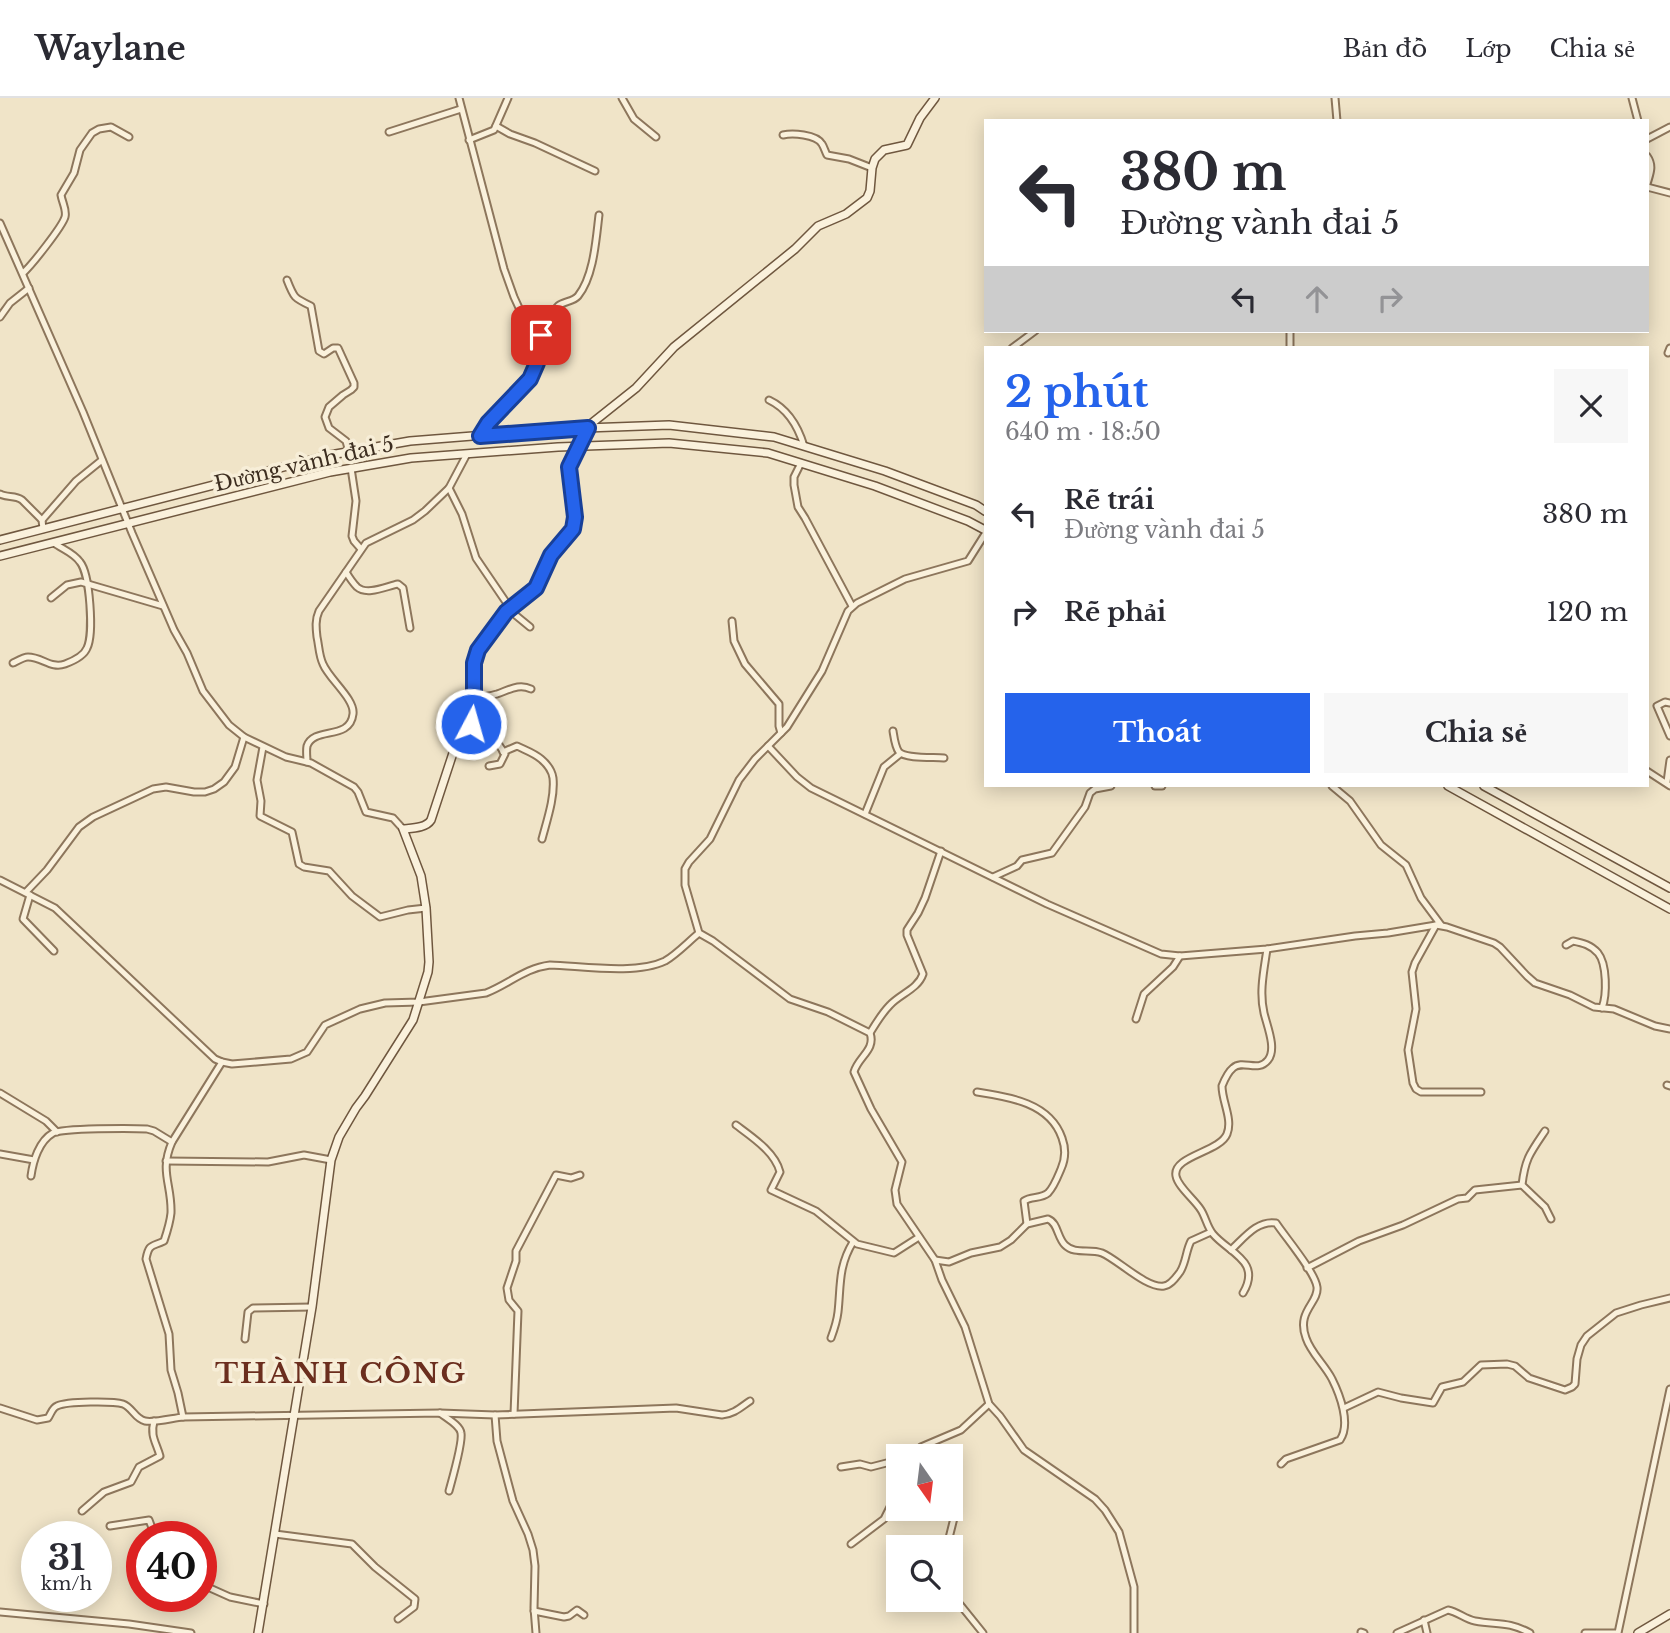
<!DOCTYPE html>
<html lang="vi">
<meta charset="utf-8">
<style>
:root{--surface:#fff;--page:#f7f7f7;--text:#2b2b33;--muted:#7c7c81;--line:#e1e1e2;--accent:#2563eb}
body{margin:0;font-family:"Libre Baskerville",serif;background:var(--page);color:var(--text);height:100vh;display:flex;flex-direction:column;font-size:26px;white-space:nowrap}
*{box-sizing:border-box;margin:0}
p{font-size:23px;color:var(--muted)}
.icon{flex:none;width:38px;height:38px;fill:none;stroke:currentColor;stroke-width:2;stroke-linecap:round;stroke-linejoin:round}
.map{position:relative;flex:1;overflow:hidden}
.details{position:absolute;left:984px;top:248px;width:665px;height:441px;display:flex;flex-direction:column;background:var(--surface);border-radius:0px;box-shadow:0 4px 18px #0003}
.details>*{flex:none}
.top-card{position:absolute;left:984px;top:21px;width:665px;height:214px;border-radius:0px;box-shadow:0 4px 18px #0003;background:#fff;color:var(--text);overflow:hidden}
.needle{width:46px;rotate:166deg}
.fabs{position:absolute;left:886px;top:1346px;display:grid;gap:14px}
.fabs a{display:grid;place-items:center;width:77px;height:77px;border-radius:0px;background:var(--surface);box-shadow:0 4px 18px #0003;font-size:35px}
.speed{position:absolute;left:21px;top:1423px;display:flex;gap:14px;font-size:35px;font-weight:700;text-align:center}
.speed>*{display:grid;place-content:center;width:91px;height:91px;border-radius:50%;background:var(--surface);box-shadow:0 4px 18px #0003;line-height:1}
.speed small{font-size:18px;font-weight:400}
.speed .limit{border:10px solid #d22;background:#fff;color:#111}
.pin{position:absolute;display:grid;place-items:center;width:60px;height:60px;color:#fff;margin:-30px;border-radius:14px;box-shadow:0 4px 10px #0006}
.me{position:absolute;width:77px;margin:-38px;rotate:6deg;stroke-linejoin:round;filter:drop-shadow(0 0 5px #0008)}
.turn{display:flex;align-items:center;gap:24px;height:147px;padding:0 21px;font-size:32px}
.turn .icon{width:91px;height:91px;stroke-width:2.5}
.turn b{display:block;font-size:49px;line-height:60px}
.lanes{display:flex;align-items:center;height:66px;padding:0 21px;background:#0003;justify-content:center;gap:35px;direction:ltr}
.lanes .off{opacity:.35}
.round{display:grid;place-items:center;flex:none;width:74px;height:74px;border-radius:0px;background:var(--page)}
.overview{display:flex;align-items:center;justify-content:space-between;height:119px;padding:0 21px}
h1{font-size:42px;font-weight:700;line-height:52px;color:var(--accent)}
.cta{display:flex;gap:14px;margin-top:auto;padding:14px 21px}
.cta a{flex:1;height:80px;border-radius:0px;background:var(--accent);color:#fff;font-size:28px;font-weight:700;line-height:80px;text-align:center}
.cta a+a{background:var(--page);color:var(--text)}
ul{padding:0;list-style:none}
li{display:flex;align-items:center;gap:21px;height:98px;padding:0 21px}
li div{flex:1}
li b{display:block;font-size:26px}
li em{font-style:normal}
header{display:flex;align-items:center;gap:42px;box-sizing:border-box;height:98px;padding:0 35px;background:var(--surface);border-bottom:2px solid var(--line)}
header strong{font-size:33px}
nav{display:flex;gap:38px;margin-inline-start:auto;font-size:24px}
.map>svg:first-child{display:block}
</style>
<header>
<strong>Waylane</strong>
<nav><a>Bản đồ</a><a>Lớp</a><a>Chia sẻ</a></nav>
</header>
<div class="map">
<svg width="1670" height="1535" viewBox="0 0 1670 1535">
<rect width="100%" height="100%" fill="#f0e4c8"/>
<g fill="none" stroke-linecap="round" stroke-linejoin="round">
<defs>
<g id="street">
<polyline points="459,0 504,171 514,199 536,247 537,265 530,280 488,325 480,338"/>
<polyline points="622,0 634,21 656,39"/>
<polyline points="1335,0 1337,23"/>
<polyline points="1632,0 1638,23"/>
<polyline points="496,28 510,36 535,45 595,73"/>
<polyline points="389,34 461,11"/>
<path d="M 783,37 C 792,35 816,36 822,46 C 824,49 825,53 827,57 L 849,61 L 872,70"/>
<polyline points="1647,41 1670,29"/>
<polyline points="469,42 494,32 508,0"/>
<path d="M 1647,58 C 1654,68 1650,75 1647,86"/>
<polyline points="1647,89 1670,95"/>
<polyline points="0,125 83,314 132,435 174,532 187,555 203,593 229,627 244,639 286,659 311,665 354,689 358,694 366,714 393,720 403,731"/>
<path d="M 23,175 C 31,168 62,129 65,119 C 67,112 62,104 61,97 L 74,75 L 80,52 L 92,35 L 99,31 L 111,29 L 129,39"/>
<path d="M 287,182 C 294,200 294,200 311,208 L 319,253 L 324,256 L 333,250 L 338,250 L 354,285 L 354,289 L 351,292 L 343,297 L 329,309 L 325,319 L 329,330 L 346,343 L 349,354"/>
<polyline points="0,219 10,205 29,190"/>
<polyline points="1290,233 1290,250"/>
<path d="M 536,247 C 544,233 546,219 558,208 C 564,203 573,204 578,198 C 594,178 596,141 599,117"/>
<polyline points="1012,250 1035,233"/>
<polyline points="1668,255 1670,250"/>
<path d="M 769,302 C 788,311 798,328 804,348"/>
<polyline points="801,365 794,379 794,387 798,409 805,420 852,508"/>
<polyline points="351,370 356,403 352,438 354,443 361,451"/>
<polyline points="449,390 462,416 476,460 510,510"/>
<path d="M 0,396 C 7,400 15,397 22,402 L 42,422 L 43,431"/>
<polyline points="42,422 76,383 102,362"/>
<path d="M 985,436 L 968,463 L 905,481 L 857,505 L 848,513 L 822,573 L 787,629 L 755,661 L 739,682 L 710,741 L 689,764 L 685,771 L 685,787 L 699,835 L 713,843 L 790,901 L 828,914 L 870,935 C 876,952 858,959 854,974 L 871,1011 L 902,1064 L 895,1092 L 897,1106 L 935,1162 L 942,1182 L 965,1229 L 989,1306 L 1000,1318 L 1024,1352 L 1095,1401 L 1105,1412 L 1119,1434 L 1134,1489 L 1134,1535"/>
<path d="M 346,474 C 349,479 353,485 357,489 C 367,498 387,488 398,486 L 403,490 L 410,530"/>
<polyline points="51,500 67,487 81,484 163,508"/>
<polyline points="508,511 530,529"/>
<polyline points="732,523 734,543 745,566 779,606 779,628 781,635"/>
<path d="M 13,565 C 17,563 24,559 28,559 C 42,559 51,571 65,566 C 73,563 84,558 87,550 C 94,536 90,476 80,464 C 74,455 62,451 54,445"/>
<path d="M 474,601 C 482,599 490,598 497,596 C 509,592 519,585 531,591"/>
<polyline points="1670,605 1665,604 1657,608 1670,638"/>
<polyline points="474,619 497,644 505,656 500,666 489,668"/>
<path d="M 893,633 C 894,639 895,649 899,654 C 906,661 934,659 944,660"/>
<polyline points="768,648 797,679 811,690 1047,806 1161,856 1180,858 1267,851 1355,838 1388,835 1436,827 1447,829 1494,845 1500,849 1527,878 1535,885 1570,897 1594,909 1614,911 1655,928 1670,931"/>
<polyline points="263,649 257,682 261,703 260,718 292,734 299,766 304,769 329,773 352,798 380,819 408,812 426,810"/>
<path d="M 503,654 L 517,648 C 525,652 534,655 541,661 C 547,666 552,673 553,680 C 555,699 547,722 542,741"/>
<path d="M 307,664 C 307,659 306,653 307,648 C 314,628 350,643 353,616 C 355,601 329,581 323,566 C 319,558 319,548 317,539 C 316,530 315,522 319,513 L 366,445 L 413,422 L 425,413 L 449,390 L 467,356"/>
<polyline points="1647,673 1670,688"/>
<polyline points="1667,684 1670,662"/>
<polyline points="1155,688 1162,688"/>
<polyline points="1332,688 1350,703 1381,747 1406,767 1421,800 1441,827"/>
<polyline points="865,716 884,669 900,656"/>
<polyline points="993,779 1017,768 1022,762 1052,755 1085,709 1090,695 1095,691 1111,688"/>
<path d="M 0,782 L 55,810 L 215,961 L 222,964 L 232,966 L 291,961 L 307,954 L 325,927 L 360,911 L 385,905 L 419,904 L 486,895 C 509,886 525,870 550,867 C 582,868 636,877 665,863 C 677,856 688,844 699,835"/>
<polyline points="26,794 47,772 79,729 93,719 153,691 166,689 194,694 205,694 214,691 224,684 235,669 244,639"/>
<polyline points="30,797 23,821 54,853"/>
<polyline points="1436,827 1415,865 1412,874 1416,911 1408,952 1413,985 1416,991 1421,994 1481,994"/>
<path d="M 1566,847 L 1573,843 C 1583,845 1591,847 1598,855 C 1607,866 1607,897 1602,910"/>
<polyline points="1136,921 1144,896 1173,869 1180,858"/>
<path d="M 870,935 C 876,925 882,915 890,907 C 900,896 918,891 923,876 L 907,837 L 907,832 L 918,815 L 925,800 L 941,753"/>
<polyline points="1667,987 1670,988"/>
<path d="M 977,994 C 1010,999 1050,1005 1062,1040 C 1066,1051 1066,1060 1061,1071 C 1058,1078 1054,1089 1048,1095 C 1041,1101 1031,1098 1024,1103 L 1027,1126"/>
<polyline points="0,995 46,1023 57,1034"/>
<path d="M 736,1027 C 752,1039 775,1054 780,1074 L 771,1092 L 816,1113 L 857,1146 L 894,1155 L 919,1139"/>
<path d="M 1545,1033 C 1530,1055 1525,1061 1522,1087 L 1545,1109 L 1551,1121"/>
<polyline points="0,1056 34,1062"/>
<polyline points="166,1063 268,1064 304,1057 331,1062"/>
<path d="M 31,1078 C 33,1063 39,1043 53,1035 C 63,1030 132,1030 147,1031 L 154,1033 L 172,1044"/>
<path d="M 1231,1152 C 1244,1140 1257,1122 1276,1125 C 1286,1140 1315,1174 1317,1189 C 1319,1205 1296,1213 1306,1240 C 1311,1255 1324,1266 1332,1281 C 1340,1297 1351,1326 1340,1342 L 1286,1361 L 1281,1366"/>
<path d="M 935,1162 L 949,1164 L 971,1155 L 1000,1149 L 1011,1142 L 1027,1126 L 1048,1121 C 1058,1125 1057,1139 1065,1147 C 1075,1157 1090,1150 1102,1155 C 1117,1161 1147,1191 1164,1188 C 1171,1187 1176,1179 1180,1174 C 1186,1165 1186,1152 1191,1143 L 1211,1134"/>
<polyline points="1307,1170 1359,1143 1403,1127 1458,1101 1467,1100 1475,1092 1522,1087"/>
<path d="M 1243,1195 C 1262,1163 1229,1155 1213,1136 C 1207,1129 1206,1120 1201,1112 C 1195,1102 1178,1089 1176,1078 C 1172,1058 1220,1054 1227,1036 C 1233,1021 1222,1004 1222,988 C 1224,983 1228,974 1233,970 C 1243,961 1258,975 1268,962 C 1277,951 1267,928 1264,915 C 1259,894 1264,872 1267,851"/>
<path d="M 831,1240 C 834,1232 837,1223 838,1214 C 841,1187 838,1169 853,1144"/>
<polyline points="245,1241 248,1214 253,1210 312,1209"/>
<path d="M 0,1310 L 37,1322 L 48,1320 C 51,1316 52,1310 57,1308 C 67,1303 114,1303 123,1306 C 132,1309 135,1321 145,1323 C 154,1325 173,1320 183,1319 L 440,1315 L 495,1317 L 676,1310 L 722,1317 C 734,1316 741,1309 750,1303"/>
<polyline points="1344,1310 1378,1294 1401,1300 1433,1305 1442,1289 1463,1284 1481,1267 1507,1266 1515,1268 1529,1280 1565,1292 1572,1289 1575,1286 1577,1261 1581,1247 1587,1238 1616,1215 1641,1207 1670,1200"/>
<path d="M 440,1315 C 446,1320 460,1327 461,1335 C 463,1344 452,1382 449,1393"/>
<polyline points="514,1316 518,1213 509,1202 507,1190 516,1163 516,1153 556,1077 571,1080 580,1077"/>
<polyline points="495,1317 497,1343 513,1403 528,1436 533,1452 535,1468 534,1510 536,1535"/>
<path d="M 183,1319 L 178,1295 L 171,1272 L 169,1236 L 146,1161 C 149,1145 152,1149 164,1143 C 167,1134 170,1125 171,1115 C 172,1086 159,1074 172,1044 L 222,964"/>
<polyline points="913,1358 921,1349 961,1332 989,1306"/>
<polyline points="841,1369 860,1366 871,1369 898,1362"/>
<polyline points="948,1410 954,1417 954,1420 949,1440 950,1449"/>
<path d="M 82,1413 L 104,1394 L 131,1384 L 139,1369 L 160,1358 C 156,1344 150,1338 154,1323"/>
<polyline points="110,1428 149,1422 155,1438"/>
<polyline points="275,1436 352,1446 375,1469 415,1501 414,1509 398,1521"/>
<polyline points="851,1446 884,1421 898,1393"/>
<polyline points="950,1451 958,1474 957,1483 953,1491 954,1499 983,1535"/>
<polyline points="201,1486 230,1499 264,1506"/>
<polyline points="534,1513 564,1519 569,1518 577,1512 584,1517"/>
<polyline points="0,1514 129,1526 191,1535"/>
<polyline points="1424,1522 1427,1535"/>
<polyline points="1361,1534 1364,1535"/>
<path d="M 1397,1535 L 1448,1512 C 1458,1514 1465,1521 1475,1523 C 1497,1527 1508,1523 1530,1535"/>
<polyline points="1585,1535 1618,1535 1670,1291"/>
</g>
<g id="secondary">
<polyline points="0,442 330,357 410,343 558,331 669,327 774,339 885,373 976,407 985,413"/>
<polyline points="0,458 330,374 411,360 558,349 669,345 768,355 875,388 968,423 985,432"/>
<polyline points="1448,688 1670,811"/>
<polyline points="1484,688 1670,790"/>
<path d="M 258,1535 L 312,1209 L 331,1062 L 339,1039 L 356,1010 L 365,998 L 413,922 L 428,874 L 429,864 L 426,810 L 421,778 L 403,731 C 413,730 426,730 431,722 L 454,652 L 474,619 L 475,557 L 506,514 L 536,490 L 551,457 L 573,431 L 574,419 L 569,369 L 571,363 L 592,325 L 636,290 L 674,249 L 795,151 L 818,128 L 846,116 L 867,100 L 870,93 L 872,70 L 875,61 L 884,52 L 907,47 L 920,20 L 935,0"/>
<polyline points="1638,1535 1670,1516"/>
</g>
</defs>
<use href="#street" stroke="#8d765c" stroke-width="9"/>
<use href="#secondary" stroke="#6f573f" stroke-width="10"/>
<use href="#street" stroke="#faf1dc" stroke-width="5"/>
<use href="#secondary" stroke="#faf1dc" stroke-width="7"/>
</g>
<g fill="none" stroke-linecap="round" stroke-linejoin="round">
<defs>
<polyline id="route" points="471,626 474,619 474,565 478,552 506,514 536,490 551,457 573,431 575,419 569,369 588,330 480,338 488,325 530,281 537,265 536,247 541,237"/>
</defs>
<use href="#route" stroke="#184099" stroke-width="18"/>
<use href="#route" stroke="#2563eb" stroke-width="12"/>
</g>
<g text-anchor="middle" stroke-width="7" stroke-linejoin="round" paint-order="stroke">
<g font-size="21" fill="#3d2e20" stroke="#f7eed8">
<text transform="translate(304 366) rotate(-13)" y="7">Đường vành đai 5</text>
</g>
<g font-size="28" font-weight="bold" letter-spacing="2" fill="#6b2e1e" stroke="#f7eed8">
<text x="341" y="1285">THÀNH CÔNG</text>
</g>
</g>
</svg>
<div class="fabs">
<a><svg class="needle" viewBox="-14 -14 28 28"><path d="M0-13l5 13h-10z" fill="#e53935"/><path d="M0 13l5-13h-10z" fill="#7c7c81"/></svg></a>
<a><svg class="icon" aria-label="search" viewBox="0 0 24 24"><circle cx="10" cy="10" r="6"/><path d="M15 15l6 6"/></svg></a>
</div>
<div class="speed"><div>31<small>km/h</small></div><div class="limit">40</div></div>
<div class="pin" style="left:541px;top:237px;background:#d93025"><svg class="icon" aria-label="arrive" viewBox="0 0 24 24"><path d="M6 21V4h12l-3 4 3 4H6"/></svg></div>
<svg class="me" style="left:471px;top:626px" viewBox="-20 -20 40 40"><circle r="17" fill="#2563eb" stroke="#fff" stroke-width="3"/><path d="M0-11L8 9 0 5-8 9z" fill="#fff"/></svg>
<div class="top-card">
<div class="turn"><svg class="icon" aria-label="left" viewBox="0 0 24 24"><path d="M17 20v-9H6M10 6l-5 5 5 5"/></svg><div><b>380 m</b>Đường vành đai 5</div></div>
<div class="lanes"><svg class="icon" aria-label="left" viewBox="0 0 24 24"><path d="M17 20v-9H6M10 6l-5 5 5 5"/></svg><svg class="icon off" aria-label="ahead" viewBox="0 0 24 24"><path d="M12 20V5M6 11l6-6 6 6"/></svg><svg class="icon off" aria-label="right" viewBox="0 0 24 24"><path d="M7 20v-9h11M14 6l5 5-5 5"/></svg></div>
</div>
<section class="details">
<div class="overview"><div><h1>2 phút</h1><p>640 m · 18:50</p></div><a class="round"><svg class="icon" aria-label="close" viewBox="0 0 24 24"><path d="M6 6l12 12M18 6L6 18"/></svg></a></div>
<ul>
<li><svg class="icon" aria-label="left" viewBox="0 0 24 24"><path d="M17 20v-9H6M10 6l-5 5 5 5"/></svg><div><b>Rẽ trái</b><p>Đường vành đai 5</p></div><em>380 m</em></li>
<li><svg class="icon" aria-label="right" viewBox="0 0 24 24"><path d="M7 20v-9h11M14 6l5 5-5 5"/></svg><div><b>Rẽ phải</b></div><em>120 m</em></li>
</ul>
<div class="cta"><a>Thoát</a><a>Chia sẻ</a></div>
</section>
</div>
